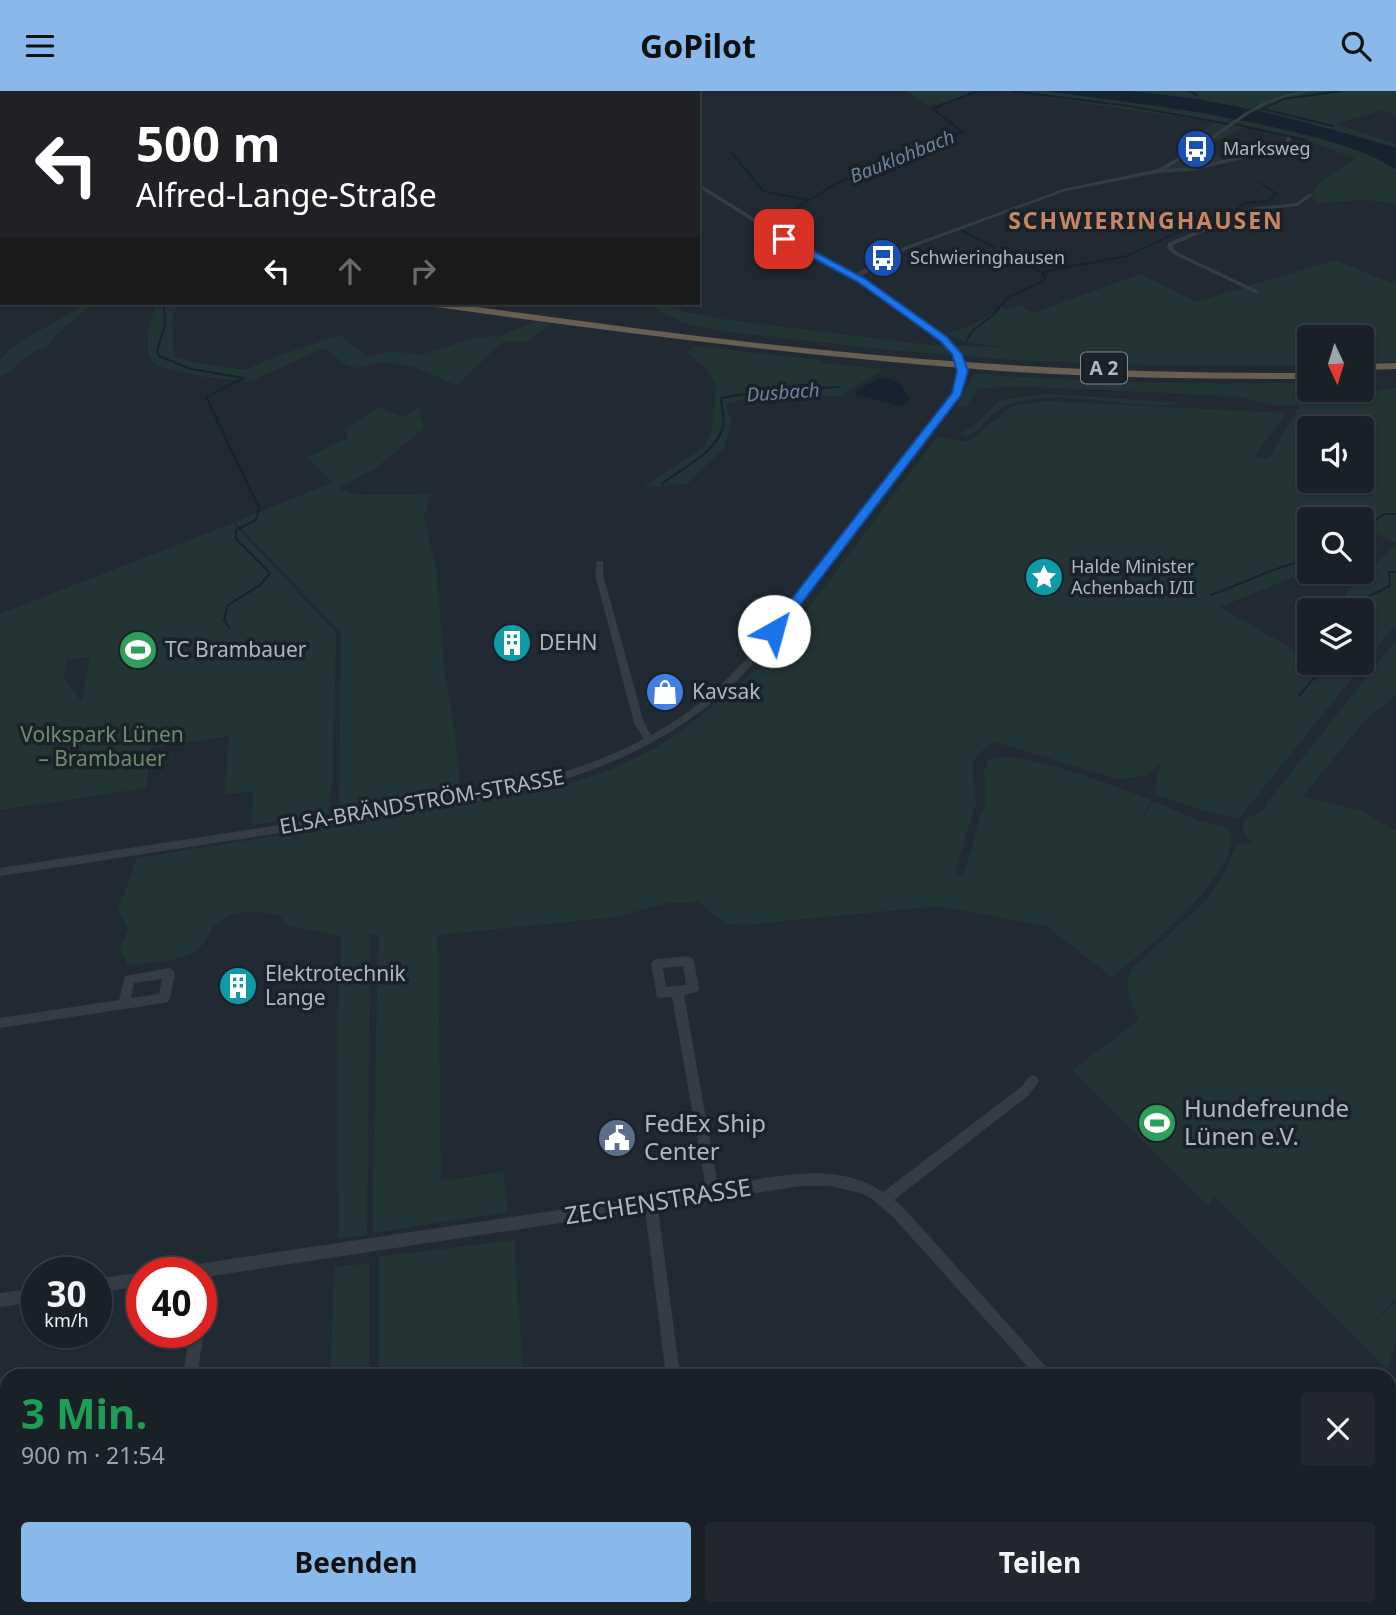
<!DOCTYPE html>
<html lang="de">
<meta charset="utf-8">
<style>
:root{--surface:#192026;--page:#22282e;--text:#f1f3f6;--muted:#9fa3a7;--line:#373e43;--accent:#89b8eb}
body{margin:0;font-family:"Noto Sans",sans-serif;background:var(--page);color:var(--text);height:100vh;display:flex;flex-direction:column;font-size:26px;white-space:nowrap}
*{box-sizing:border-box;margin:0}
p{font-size:23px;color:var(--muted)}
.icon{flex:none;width:38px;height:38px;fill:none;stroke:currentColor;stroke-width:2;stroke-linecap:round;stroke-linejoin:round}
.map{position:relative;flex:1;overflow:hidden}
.drawer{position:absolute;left:0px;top:1278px;width:1396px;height:247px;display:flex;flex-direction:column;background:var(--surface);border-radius:21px 21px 0 0;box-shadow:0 2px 5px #0004,0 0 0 2px var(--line)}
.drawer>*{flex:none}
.banner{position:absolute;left:0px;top:0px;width:700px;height:214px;box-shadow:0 2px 5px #0004,0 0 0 2px var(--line);background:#202124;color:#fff;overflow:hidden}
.needle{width:46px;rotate:176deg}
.controls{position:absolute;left:1297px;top:234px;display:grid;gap:14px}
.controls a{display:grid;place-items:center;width:77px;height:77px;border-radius:7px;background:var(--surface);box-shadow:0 2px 5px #0004,0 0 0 2px var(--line);font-size:35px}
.speed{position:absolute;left:21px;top:1166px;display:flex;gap:14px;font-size:35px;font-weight:700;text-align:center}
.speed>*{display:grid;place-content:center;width:91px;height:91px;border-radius:50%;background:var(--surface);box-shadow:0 2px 5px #0004,0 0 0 2px var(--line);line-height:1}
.speed small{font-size:18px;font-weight:400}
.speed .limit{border:10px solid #d22;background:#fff;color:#111}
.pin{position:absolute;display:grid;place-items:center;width:60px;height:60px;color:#fff;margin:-30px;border-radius:14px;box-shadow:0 4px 10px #0006}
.me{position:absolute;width:77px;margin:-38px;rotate:38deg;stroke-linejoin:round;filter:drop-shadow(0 0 5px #0008)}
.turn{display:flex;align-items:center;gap:24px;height:147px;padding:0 21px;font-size:32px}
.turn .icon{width:91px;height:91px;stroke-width:2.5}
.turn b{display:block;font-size:49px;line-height:60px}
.lanes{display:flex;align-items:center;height:66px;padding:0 21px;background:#0003;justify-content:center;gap:35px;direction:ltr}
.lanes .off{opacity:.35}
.round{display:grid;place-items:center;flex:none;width:74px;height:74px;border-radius:7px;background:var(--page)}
.overview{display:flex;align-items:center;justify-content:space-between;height:119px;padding:0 21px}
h1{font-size:42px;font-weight:700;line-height:52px;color:#1e9e55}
.cta{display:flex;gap:14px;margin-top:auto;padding:14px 21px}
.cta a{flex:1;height:80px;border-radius:7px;background:var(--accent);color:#111;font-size:28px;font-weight:700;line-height:80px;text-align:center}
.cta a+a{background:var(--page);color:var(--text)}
header{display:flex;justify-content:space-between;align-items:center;height:91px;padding:0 21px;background:var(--accent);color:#111;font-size:32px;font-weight:700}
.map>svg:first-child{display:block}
</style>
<header><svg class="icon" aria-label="menu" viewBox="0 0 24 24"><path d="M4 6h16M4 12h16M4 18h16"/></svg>GoPilot<svg class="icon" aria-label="search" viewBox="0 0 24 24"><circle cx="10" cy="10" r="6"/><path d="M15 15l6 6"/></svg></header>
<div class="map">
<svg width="1396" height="1524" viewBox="0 0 1396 1524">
<rect width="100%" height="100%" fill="#212a33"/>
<g fill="#233434" fill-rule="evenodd">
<polygon points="906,0 972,0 949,11 927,15"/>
<path d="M 1005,0 L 1045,0 L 1209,22 L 1233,27 L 1230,31 L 1236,33 L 1242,29 C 1293,41 1351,50 1396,78 L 1396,112 L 1363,109 L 1318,112 L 1310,104 L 1324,88 L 1355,67 L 1302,48 L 1246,35 L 1209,54 L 1195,50 L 1213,31 Z"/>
<polygon points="1125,0 1396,0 1396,24 1382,19 1336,33 1396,53 1396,57 1260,22 1264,19 1252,16 1245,19"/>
<polygon points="1205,55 1225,70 1174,80 1168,78"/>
<path d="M 1336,169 L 1391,192 L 1396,189 L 1396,270 L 1362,272 L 1362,247 L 1309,247 L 1309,274 L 1146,274 L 1014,269 L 890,259 L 720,240 L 683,232 L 645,212 L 662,212 L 689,222 L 728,229 L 930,254 L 1006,256 L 971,252 L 945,243 C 966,237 988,230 1001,212 L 1003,219 L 1019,214 L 1033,222 L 1140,183 L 1196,211 Z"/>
<path d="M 85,212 L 95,212 C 77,226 60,238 46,256 L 48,257 C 26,257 20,279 0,285 L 0,269 C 24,242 57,234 85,212 Z"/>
<path d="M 156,212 L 177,212 L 172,232 L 175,266 L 197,272 L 246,279 L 269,268 L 340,244 L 367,266 L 393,260 L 420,264 L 477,246 L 500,245 L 533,231 L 550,233 L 526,251 L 502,251 L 456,295 C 435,284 402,269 378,272 C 369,273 361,278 351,276 C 342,273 332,262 324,257 L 251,290 L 204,286 L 157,275 L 148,264 L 148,241 Z"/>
<polygon points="695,255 819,269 821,272 884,278 841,305 751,307 726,313 731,333 725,356 687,393 643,396 703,357 712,338 716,293 708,279 687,262"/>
<path d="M 974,283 C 1085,291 1197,295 1309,291 L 1309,299 L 1350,299 L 1349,304 L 1396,297 L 1396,452 L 1377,443 L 1362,452 L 1362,429 L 1309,429 L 1309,480 L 1220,516 L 1306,566 L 1309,562 L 1309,572 L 1362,572 L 1362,520 L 1337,520 L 1347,501 L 1396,453 L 1396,533 L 1239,727 L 1208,721 L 1157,704 L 1156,694 L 1160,672 L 1145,685 L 1117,688 L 995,651 L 976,664 L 973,673 L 976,713 L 954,784 L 962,784 L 973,755 L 979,728 L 986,714 L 984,680 L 988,669 C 1014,655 1121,698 1152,709 L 1139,733 L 1154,710 L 1197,729 L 1227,736 C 1258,767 1136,868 1112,886 L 1046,835 L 939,815 L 743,834 L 726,833 L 698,811 L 668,812 L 615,826 L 438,844 L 441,1090 L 504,1081 L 507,1121 L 373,1142 L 378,844 L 370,844 L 367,1144 L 338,1148 L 337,930 L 342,845 L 286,834 L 279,824 C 257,819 228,817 213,837 C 208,844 204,854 197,859 C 178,872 149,871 128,874 L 120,858 L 128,838 L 118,819 L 137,767 L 416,722 L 568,693 L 612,678 L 653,658 L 683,639 L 771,567 L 937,346 L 968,351 L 1012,315 L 1045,310 L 1286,322 L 1254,366 L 1268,368 L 1300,315 L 1275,314 L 1235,305 L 1012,295 L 978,298 L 967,315 L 956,316 ZM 1309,338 L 1362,338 L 1362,390 L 1309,390 Z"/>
<path d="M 1049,303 L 1184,312 C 1128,321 1066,295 1011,313 C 992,318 985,336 969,345 L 959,343 L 975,334 L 1000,309 Z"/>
<polygon points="378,316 403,326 417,317 423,318 419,324 424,337 376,377 338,397 357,404 430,403 424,426 437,481 443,569 455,643 461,705 339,723 341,541 235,431 333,391 307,367 348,346 345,339"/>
<path d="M 233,432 L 336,542 L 333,691 L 330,700 L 329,722 L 252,734 L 253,701 L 224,703 L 229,645 L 150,657 L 146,697 L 0,719 L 0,523 ZM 90,566 L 82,609 L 81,610 L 64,586 L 67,569 Z"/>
<path d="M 1396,549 L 1396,604 L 1366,628 L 1303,705 L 1364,721 L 1396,740 L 1396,1207 L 1368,1236 L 1396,1210 L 1396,1248 L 1387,1278 L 1213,1104 L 1209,1116 L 1072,979 L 1139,929 C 1132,912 1123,897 1131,879 L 1205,810 L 1224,782 L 1238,752 L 1253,753 L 1243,740 L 1244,728 L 1265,719 L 1266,713 Z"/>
<polygon points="514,1149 523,1284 379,1284 378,1166"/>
<polygon points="369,1172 369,1284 330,1284 335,1176"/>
<polygon points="1390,1436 1396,1438 1396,1524 1137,1524 1144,1517 1390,1517"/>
<polygon points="34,1517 198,1517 158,1524 0,1524"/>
<polygon points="244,1517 369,1517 369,1524 198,1524"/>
</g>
<g fill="#16222f">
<path d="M 1045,0 C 1071,0 1099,0 1125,0 C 1217,6 1308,31 1396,57 L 1396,78 C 1364,58 1326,49 1290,40 C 1209,20 1127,11 1045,0 Z"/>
<path d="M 878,287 C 898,288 902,291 909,308 L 902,316 L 856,303 L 855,301 Z"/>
</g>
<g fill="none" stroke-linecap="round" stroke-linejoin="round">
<g stroke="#16222f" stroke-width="2">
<polyline points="1011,0 1129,15 1228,33"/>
<polyline points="1189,0 1197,4"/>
<polyline points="934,17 977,0"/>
<polyline points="1234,33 1306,49"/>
<polyline points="1333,35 1263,18 1283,8 1342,0"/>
<polyline points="732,62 763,100 807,109"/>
<polyline points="1246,112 1269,110 1276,103 1261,92"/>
<polyline points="768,135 837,92 895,71 948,45 963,41 933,18"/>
<polyline points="962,140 995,157"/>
<polyline points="1000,159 1039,180"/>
<polyline points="1044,185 1042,182 1052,179 1127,165 1200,131 1235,120 1243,113"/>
<polyline points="164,212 165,233 157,260 159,265 191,278 244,287 206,306 259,417 256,429 236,439 236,448 270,482 260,494 228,514 224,529 229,537"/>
<polyline points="967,249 972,240 992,225 1008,206 1044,190 1045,186"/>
<path d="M 662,393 C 680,378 718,361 723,335 C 725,326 721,316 721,307 L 763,300 L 839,296"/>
<polyline points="1362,437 1385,423 1396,423"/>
<path d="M 1211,504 C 1243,492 1274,477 1307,468 L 1309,464"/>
<polyline points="1351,520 1354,512 1390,495 1389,481 1396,481"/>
<polyline points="1299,605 1318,582 1319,572"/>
</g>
<g fill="#343c44" fill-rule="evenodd">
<polygon points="10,0 14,0 13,2 9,2"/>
<polygon points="654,0 659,0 660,2 655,2"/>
<path d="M 1303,0 L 1311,0 L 1287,6 L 1267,13 L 1249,23 L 1199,58 L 1166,78 L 1191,76 L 1282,56 L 1286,53 L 1286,46 L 1290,46 L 1291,53 L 1286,58 L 1191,80 L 1157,82 L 1066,100 L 908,158 L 860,186 L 946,247 C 964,264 971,278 960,302 C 917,360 872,417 829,475 C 793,521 760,573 714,610 C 597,705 444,717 300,739 C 200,754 100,770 0,785 L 0,777 C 103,761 207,745 310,729 C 423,713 541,701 644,648 L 634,632 L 595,483 L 597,470 L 603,470 L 603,483 L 644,632 L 651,644 C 701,618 741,577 776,533 L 954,302 C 963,279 959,266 942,249 L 859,190 L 784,150 L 698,96 L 698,92 L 788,148 L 855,183 L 904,156 L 1063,98 L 1158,78 L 1196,56 L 1246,21 L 1264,11 L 1284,4 Z"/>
<polygon points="2,16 2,21 0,21 0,17"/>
<rect x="0" y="52" width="2" height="2"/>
<polygon points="1310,102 1312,105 1297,115 1253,120 1173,154 1173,157 1179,162 1259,200 1259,202 1255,202 1175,164 1167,158 1168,152 1250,117 1296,112"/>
<path d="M 688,865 L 692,867 L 694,870 L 699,898 L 697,901 L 684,904 L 718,1095 C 772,1087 834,1068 883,1101 L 1021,996 L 1029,986 L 1033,984 L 1037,986 L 1039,990 L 1029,1004 L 894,1109 L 903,1116 L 1049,1279 L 1051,1284 L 1035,1284 L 893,1126 L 871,1107 L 860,1102 L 830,1095 L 801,1095 L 658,1117 L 680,1284 L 666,1284 L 645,1119 L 212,1185 L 206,1217 L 201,1219 L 201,1181 L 184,1181 L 186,1176 L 191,1174 L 706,1097 L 672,906 L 661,907 L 657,906 L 651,873 L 653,870 L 657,868 ZM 683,875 L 686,894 L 666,896 L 663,877 Z"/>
<path d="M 169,877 L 173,879 L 175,882 L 170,907 L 168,911 L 164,912 L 0,937 L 0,927 L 119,909 L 125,885 ZM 162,888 L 159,903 L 131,907 L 134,892 Z"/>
<polygon points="142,1181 142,1195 96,1202 96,1188"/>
<polygon points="37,1197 37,1211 0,1216 0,1202"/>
<polygon points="201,1236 204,1241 197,1284 183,1284 190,1241 201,1241"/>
<polygon points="7,1396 7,1412 0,1413 0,1397"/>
<polygon points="695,1517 711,1517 712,1524 696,1524"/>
<polygon points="1241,1517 1260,1517 1263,1524 1244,1524"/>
</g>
<g fill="#695e52" fill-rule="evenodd">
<polygon points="0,148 2,149 2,155 0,154"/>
<path d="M 423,212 L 447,212 C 624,236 801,261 980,272 C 1090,280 1199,282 1309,282 L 1309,288 C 1198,288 1086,287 975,278 C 792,264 610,240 428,215 Z"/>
<polygon points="1396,272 1396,278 1362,279 1362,273"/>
</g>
</g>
<polygon fill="#1a73e8" stroke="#114b97" stroke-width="2" points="781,146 787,146 864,187 947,246 962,263 968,280 961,304 778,543 769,543 769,537 952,302 957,280 952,263 940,250 858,191 781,150"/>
<defs>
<symbol id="bus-disc" viewBox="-11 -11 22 22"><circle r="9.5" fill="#1a4fb4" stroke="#1a2128"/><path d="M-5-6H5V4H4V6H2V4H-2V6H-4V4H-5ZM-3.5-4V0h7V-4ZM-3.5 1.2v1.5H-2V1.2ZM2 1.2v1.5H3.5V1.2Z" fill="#fff"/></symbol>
<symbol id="sight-disc" viewBox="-11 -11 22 22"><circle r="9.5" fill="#0f9aa8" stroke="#1a2128"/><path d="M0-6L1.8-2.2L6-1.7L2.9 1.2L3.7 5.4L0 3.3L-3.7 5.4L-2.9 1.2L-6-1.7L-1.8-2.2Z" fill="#fff"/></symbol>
<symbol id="building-disc" viewBox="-11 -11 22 22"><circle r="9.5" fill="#0f9aa8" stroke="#1a2128"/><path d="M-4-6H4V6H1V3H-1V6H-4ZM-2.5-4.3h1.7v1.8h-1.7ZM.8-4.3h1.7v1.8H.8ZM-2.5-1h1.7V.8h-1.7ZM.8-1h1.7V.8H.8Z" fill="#fff"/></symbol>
<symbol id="stadium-disc" viewBox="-11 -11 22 22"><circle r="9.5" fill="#2e9e5b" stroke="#1a2128"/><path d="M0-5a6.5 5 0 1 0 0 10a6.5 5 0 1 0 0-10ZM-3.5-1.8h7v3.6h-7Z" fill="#fff"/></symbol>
<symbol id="shop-disc" viewBox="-11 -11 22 22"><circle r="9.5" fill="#3f7fe0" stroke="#1a2128"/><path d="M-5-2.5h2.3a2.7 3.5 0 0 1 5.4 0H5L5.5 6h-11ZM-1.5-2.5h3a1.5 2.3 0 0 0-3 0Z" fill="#fff"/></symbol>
<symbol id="civic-disc" viewBox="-11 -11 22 22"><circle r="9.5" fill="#5c6f8a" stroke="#1a2128"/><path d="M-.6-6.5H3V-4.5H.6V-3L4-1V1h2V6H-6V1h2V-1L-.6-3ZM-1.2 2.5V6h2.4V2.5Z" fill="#fff"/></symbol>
</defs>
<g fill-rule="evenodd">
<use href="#bus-disc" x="1174" y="36" width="44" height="44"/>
<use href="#bus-disc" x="861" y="145" width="44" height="44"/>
<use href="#sight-disc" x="1022" y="464" width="44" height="44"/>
<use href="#building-disc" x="490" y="530" width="44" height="44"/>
<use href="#stadium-disc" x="116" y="537" width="44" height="44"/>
<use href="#shop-disc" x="643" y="579" width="44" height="44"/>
<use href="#building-disc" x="216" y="873" width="44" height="44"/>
<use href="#stadium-disc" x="1135" y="1010" width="44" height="44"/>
<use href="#civic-disc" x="595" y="1025" width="44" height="44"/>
</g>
<g text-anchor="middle" stroke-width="7" stroke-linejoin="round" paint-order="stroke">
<g font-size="18" fill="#aeb7c1" stroke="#1a2128" text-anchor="start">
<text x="1223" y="64">Marksweg</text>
<text x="910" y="173">Schwieringhausen</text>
<text x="1071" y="482">Halde Minister<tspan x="1071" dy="21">Achenbach I/II</tspan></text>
</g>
<g font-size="19" font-style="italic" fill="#6a849d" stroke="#1a2128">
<text transform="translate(902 65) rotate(-22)" y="7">Bauklohbach</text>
<text transform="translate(783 301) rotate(-4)" y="7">Dusbach</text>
</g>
<rect fill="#1a2128" stroke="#828a93" stroke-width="2" x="1081" y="261.5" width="46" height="31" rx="5"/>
<g font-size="19" font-weight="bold" fill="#aeb7c1">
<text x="1104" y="284">A 2</text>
</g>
<g font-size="21" fill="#aeb7c1" stroke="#1a2128" text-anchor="start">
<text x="539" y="559">DEHN</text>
<text x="165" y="566">TC Brambauer</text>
<text x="692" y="608">Kavsak</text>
<text x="265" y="890">Elektrotechnik<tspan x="265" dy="24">Lange</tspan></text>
</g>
<g font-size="21" fill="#698e6e" stroke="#1a2128">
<text x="102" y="651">Volkspark Lünen<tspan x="102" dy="24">– Brambauer</tspan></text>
</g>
<g font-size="21" fill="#aeb7c1" stroke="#1a2128">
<text transform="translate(422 711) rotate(-10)" y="7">ELSA-BRÄNDSTRÖM-STRASSE</text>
</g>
<g font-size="23" font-weight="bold" letter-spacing="2" fill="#c68664" stroke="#1a2128">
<text x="1146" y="138">SCHWIERINGHAUSEN</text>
</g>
<g font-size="24" fill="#aeb7c1" stroke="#1a2128" text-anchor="start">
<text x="1184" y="1026">Hundefreunde<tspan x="1184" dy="28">Lünen e.V.</tspan></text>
<text x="644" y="1041">FedEx Ship<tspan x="644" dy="28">Center</tspan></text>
</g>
<g font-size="24" fill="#aeb7c1" stroke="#1a2128">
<text transform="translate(658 1111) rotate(-9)" y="8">ZECHENSTRASSE</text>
</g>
</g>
</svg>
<div class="controls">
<a><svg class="needle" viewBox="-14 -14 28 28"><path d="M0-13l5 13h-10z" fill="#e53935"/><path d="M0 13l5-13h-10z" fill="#9fa3a7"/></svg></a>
<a><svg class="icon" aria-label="sound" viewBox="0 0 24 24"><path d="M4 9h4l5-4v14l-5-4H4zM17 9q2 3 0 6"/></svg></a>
<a><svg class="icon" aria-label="search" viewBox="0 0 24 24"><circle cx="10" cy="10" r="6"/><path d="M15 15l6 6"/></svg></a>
<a><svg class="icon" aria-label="layers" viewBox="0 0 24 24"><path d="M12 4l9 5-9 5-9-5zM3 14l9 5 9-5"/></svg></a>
</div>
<div class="speed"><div>30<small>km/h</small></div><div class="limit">40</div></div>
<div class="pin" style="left:784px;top:148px;background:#d93025"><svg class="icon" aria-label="arrive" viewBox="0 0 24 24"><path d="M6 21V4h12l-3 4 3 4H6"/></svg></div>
<svg class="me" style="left:774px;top:540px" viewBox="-20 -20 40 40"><circle r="19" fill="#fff"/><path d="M0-13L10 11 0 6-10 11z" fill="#1a73e8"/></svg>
<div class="banner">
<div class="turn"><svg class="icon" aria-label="left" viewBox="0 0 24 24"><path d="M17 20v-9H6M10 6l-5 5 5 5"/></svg><div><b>500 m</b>Alfred-Lange-Straße</div></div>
<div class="lanes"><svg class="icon" aria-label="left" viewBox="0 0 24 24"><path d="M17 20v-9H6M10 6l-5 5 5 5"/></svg><svg class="icon off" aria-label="ahead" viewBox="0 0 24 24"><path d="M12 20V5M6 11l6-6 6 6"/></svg><svg class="icon off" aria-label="right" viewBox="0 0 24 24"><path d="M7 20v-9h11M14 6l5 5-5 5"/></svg></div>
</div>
<section class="drawer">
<div class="overview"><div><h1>3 Min.</h1><p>900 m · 21:54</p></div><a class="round"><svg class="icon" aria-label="close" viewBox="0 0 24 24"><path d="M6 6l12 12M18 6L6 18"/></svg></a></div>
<div class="cta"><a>Beenden</a><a>Teilen</a></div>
</section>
</div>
